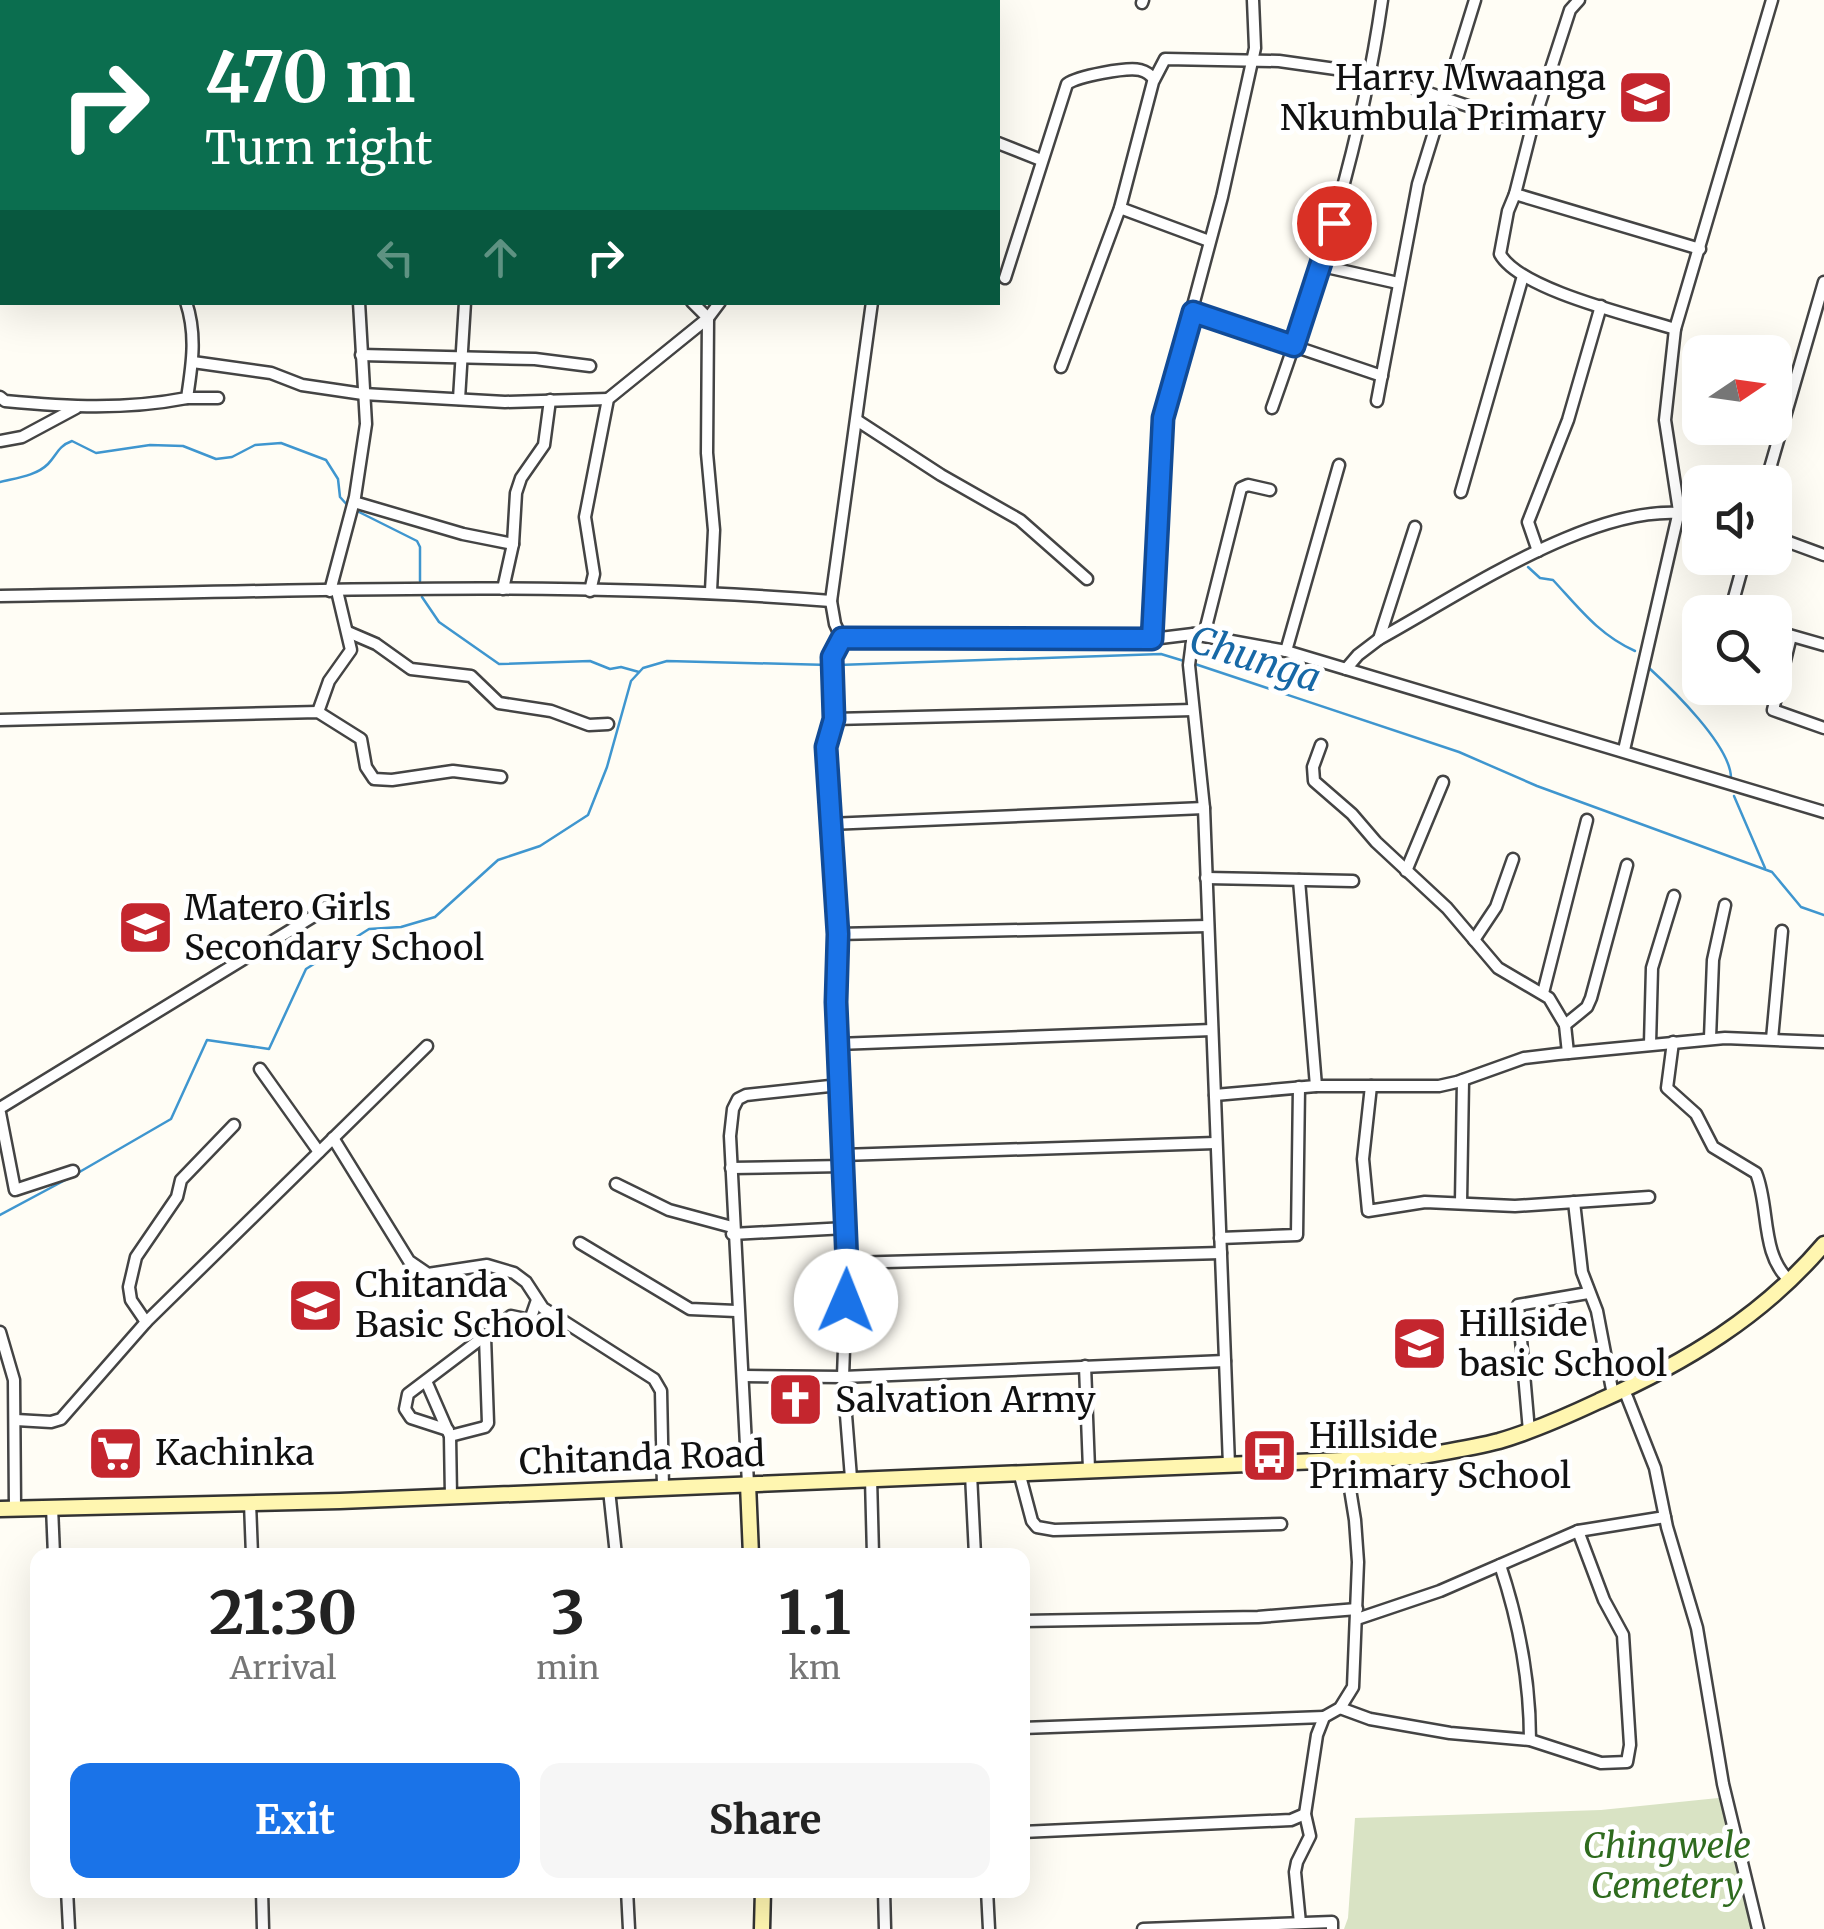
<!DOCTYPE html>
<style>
:root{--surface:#fff;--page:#f6f6f6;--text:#222;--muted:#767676;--accent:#1a73e8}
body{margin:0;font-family:Merriweather,serif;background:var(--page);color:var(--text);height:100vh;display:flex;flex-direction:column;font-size:38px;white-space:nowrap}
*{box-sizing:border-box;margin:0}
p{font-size:32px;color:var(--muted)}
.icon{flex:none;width:55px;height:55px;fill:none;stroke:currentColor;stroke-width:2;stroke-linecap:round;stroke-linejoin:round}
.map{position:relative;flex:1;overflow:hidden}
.drawer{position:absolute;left:30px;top:1548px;width:1000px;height:350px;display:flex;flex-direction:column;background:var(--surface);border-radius:20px;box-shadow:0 10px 40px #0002}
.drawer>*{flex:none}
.hud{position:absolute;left:0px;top:0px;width:1000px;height:305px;box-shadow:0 10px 40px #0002;background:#0b6e4f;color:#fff;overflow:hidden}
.needle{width:65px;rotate:77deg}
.tools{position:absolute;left:1682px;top:335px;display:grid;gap:20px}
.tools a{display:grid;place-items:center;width:110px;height:110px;border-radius:20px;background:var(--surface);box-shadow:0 10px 40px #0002;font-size:50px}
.pin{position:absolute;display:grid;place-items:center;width:85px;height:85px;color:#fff;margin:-42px;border:5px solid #fff;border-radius:50%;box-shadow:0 2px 10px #0007}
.me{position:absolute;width:110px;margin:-55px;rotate:1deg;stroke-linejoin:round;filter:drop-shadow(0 0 8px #0008)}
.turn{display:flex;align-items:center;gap:35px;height:210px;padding:0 40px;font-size:45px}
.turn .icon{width:130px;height:130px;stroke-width:2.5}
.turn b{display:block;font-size:70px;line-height:85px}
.lanes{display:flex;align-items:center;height:95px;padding:0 40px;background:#0003;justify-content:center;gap:50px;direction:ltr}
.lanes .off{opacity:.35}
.eta{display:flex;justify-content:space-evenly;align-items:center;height:170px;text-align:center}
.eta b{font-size:60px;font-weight:700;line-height:70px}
.button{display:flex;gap:20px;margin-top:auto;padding:20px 40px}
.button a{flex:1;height:115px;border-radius:20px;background:var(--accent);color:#fff;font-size:40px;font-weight:700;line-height:115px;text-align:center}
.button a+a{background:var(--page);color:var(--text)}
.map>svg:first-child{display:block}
</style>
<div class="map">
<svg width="1824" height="1929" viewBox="0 0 1824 1929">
<rect width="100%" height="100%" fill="#fffdf5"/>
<polygon fill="#d9e3c4" points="1728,1797 1761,1929 1344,1929 1348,1918 1355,1818 1601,1810"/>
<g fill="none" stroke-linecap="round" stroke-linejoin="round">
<g stroke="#3f96cf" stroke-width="2.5">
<path d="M 0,482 C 16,478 36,476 48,464 C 57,455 58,446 72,441 L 96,453 L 150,445 L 183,446 L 216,459 L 232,457 L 255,445 L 281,443 L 326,460 L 338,479 L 340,497 L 349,507"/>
<polyline points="357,511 417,541 420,547 420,581"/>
<path d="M 1528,567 L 1540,578 L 1553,580 C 1579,608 1599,635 1635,651"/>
<polyline points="422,597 439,622 499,664 590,661 610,669 621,667 639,672"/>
<polyline points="1192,663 1459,752 1537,786 1772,872 1801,907 1824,915"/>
<polyline points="838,665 1161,654 1184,661"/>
<path d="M 1648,667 C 1672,689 1731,746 1731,778"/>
<polyline points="1734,796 1765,868"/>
<polyline points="76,1174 171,1119 207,1040 269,1049 306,969 369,929 401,927 435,917 498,860 540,846 588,815 607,767 631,681 643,668 667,661 830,665"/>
<polyline points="0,1215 69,1178"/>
</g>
<defs>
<g id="street">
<polyline points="20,0 20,2"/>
<polyline points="95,0 95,2"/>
<polyline points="172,0 172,2"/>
<polyline points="251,0 251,2"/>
<polyline points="679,0 679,2"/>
<polyline points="875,0 875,2"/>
<polyline points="1579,0 1570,10 1532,127 1515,194 1700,249"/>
<polyline points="403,2 405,0"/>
<polyline points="529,2 531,0"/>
<polyline points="781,2 781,0"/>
<polyline points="1142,3 1143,0"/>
<polyline points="998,143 1041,160"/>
<polyline points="0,155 2,155"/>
<path d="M 1515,194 L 1508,211 L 1500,254 C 1520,290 1634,316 1675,329"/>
<polyline points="1120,208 1209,241"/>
<polyline points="1322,266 1398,283"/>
<path d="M 1005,278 L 1067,84 C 1078,76 1127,67 1140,70 C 1147,72 1149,74 1154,79"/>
<polyline points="692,302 708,318 707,453 714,530 711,591"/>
<polyline points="1193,312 1382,376"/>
<polyline points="361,355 535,359 590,366"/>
<polyline points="193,362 271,373 302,385 363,394 505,402 608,399"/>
<polyline points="1061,367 1120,208 1153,82 1165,59 1279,61 1371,74 1532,127"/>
<path d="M 0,397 L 5,401 C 68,407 125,410 187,398 C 192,365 197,335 186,302"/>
<polyline points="187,398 218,398"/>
<polyline points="459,399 465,302"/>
<polyline points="1377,401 1418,184 1475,0"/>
<path d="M 1272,408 C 1320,273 1362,142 1382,0"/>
<polyline points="858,421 941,475 1020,520 1087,579"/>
<polyline points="0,441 22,437 76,408"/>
<polyline points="1766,482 1824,282"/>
<polyline points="1461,492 1523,276"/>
<polyline points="354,502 463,534 513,544"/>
<polyline points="1775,537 1824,555"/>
<polyline points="1538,551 1528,522 1568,420 1601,306"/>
<polyline points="503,589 513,544 516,493 521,478 544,445 550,400"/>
<polyline points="330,591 355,497 366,424 359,302"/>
<polyline points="590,591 594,574 585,517 608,399 708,318 720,302"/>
<path d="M 0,596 C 277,592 555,579 831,601"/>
<polyline points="1730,612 1745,558"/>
<polyline points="1775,631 1824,645"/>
<polyline points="348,632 376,644 411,669 471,676 499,703 551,711 589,725 608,724"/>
<polyline points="1193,634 1189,665 1204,808 1229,1465"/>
<polyline points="1204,635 1241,488 1248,485 1270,490"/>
<polyline points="1791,636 1773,710 1824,728"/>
<polyline points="842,639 1152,639 1193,634 1286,651 1824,812"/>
<polyline points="842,639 832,657 834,719 825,745 837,934 836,1002 847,1263 843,1377 851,1478"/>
<polyline points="842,639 835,624 831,601 872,302"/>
<polyline points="1152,639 1163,418 1222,197 1255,48 1253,0"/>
<polyline points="1379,639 1415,527"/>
<polyline points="1286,651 1339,465"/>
<path d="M 1346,669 L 1358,655 L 1379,639 C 1460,595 1606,493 1700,516"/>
<polyline points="318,712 329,681 351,650 337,591"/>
<polyline points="834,719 1193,710"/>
<polyline points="0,720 318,712 361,739 366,767 374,779 392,780 453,771 501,777"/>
<polyline points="1321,745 1313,767 1314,781 1352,814 1376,842 1447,908 1498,968 1549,998 1565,1025 1568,1053"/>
<polyline points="1624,750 1679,511 1665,420 1675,329 1772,0"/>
<polyline points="829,824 1204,808"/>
<polyline points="1406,871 1443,782"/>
<polyline points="1206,878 1353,881"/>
<polyline points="837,934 1208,926"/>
<polyline points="1474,940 1496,907 1513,859"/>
<polyline points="1543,993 1587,820"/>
<polyline points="1565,1025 1587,1007 1591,998 1627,865"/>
<polyline points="1710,1038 1713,960 1725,905"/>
<polyline points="1772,1039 1782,931"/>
<path d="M 1673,1042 L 1667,1088 L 1696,1114 L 1713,1147 L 1756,1173 C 1770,1207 1760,1254 1790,1281"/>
<polyline points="837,1044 1212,1030"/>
<polyline points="1650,1044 1652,968 1674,896"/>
<polyline points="260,1069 319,1152"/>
<polyline points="1316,1086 1439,1086 1457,1082 1524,1058 1558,1054 1725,1038 1824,1042"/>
<polyline points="1371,1086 1363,1159 1368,1211 1425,1202 1515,1206 1649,1197"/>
<polyline points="1215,1095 1316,1086 1299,880"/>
<polyline points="0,1108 340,900"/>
<polyline points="0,1113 15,1190 73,1171"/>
<polyline points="333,1138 409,1261 428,1274 487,1265 514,1273 526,1282 543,1308 654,1379 661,1391 663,1488"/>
<polyline points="842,1155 1215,1143"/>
<polyline points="731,1168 843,1166"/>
<polyline points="616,1184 669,1210 732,1227"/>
<polyline points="1461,1202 1463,1080"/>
<polyline points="1574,1202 1582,1272 1597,1311 1613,1395"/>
<polyline points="732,1234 846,1228"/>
<polyline points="1220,1238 1297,1235 1299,1087"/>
<polyline points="580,1243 690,1309 736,1311"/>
<polyline points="847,1263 1221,1253"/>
<polyline points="146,1322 131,1300 129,1287 136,1257 177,1197 181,1180 234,1125"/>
<polyline points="0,1332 14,1380 15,1509"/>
<polyline points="1085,1366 1089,1469"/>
<polyline points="743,1376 843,1377 1225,1361"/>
<polyline points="426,1381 450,1436 451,1497"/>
<polyline points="1627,1397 1655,1468 1667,1527 1697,1628 1723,1784 1758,1929"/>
<polyline points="16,1420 51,1422 61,1419 146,1322 427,1046"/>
<polyline points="448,1430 411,1418 405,1409 408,1394 511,1316 530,1320 537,1300"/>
<polyline points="1529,1431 1518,1305 1588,1293"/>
<polyline points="450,1436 485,1427 488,1423 485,1337"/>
<polyline points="1019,1472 1032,1521 1037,1527 1054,1530 1281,1524"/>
<polyline points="971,1474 975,1555"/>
<polyline points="871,1478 873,1555"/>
<polyline points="748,1484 730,1136 733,1109 738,1099 746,1095 839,1085"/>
<polyline points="609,1490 616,1555"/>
<polyline points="250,1503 252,1555"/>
<polyline points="52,1507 54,1555"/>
<path d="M 1500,1565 C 1519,1622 1530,1679 1530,1740"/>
<polyline points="1357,1619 1440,1591 1578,1531 1665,1517"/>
<polyline points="1022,1621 1258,1617 1357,1609"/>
<polyline points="1340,1708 1370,1719 1450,1733 1530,1740 1601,1763 1627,1762 1630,1745 1623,1635 1604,1600 1578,1531"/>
<polyline points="1022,1728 1324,1717"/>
<polyline points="1022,1832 1291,1820 1305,1814"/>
<polyline points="67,1890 69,1929"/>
<polyline points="262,1890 263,1929"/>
<polyline points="627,1890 629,1929"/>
<polyline points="884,1890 885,1929"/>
<polyline points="987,1890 989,1929"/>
<polyline points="1300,1923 1295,1872 1297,1862 1310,1836 1305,1814 1317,1735 1324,1717 1340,1708 1353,1687 1358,1562 1355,1520 1345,1458"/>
<polyline points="1143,1929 1332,1922 1332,1929"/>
</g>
<g id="secondary">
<polyline points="748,1484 751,1555"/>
<path d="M 0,1509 L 340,1501 L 1417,1457 C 1444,1452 1472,1448 1499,1441 C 1534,1431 1567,1416 1599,1401 C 1685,1363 1763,1316 1824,1244"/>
<polyline points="762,1929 763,1890"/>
</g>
</defs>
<use href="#street" stroke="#444" stroke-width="15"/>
<use href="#secondary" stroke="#333" stroke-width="19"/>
<use href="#street" stroke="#fff" stroke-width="10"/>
<use href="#secondary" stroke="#fff6b0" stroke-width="14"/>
</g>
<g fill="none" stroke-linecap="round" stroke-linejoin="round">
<defs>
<polyline id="route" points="846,1301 847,1264 836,1002 838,934 826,747 834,719 832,657 842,638 1152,639 1163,418 1193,312 1294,346 1334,223"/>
</defs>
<use href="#route" stroke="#114b97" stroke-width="25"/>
<use href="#route" stroke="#1a73e8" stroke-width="18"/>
</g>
<defs>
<symbol id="school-square" viewBox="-11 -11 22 22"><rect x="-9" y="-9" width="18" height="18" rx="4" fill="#c4262e" stroke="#fff"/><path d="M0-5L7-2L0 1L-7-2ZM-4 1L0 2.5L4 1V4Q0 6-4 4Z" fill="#fff"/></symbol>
<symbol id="church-square" viewBox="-11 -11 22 22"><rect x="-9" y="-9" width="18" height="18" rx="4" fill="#c4262e" stroke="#fff"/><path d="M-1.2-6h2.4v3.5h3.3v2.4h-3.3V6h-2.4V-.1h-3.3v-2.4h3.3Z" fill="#fff"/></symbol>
<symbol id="supermarket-square" viewBox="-11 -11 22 22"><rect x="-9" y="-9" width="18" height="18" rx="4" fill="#c4262e" stroke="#fff"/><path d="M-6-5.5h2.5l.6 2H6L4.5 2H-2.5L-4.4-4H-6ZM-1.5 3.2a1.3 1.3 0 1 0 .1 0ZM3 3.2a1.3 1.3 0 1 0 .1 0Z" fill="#fff"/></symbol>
<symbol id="bus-square" viewBox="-11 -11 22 22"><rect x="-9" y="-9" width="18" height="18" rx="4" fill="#c4262e" stroke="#fff"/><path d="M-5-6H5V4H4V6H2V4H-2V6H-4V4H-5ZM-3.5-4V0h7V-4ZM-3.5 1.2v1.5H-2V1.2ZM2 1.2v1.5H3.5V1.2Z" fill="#fff"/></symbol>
</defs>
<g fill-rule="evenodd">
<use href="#school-square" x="1614" y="66" width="63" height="63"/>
<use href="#school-square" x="114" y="896" width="63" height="63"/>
<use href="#school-square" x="284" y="1274" width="63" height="63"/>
<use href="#school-square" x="1388" y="1312" width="63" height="63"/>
<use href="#church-square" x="764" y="1368" width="63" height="63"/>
<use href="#supermarket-square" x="84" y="1422" width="63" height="63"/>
<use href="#bus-square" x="1238" y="1424" width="63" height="63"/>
</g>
<g text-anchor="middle" stroke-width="10" stroke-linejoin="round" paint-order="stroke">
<g font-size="35" fill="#111" stroke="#fff" text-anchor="start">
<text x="1606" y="90" text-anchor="end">Harry Mwaanga<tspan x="1606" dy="40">Nkumbula Primary</tspan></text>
<text x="184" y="920">Matero Girls<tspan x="184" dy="40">Secondary School</tspan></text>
<text x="355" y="1297">Chitanda<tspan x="355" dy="40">Basic School</tspan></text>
<text x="1459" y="1336">Hillside<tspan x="1459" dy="40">basic School</tspan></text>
<text x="835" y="1412">Salvation Army</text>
<text x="1309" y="1448">Hillside<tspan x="1309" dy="40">Primary School</tspan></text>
<text x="155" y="1465">Kachinka</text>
</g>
<g font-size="35" fill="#111" stroke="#fff">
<text transform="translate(642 1458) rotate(-2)" y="12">Chitanda Road</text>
</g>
<g font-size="35" font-style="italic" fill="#2f6b1f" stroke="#fff">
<text x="1667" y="1858">Chingwele<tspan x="1667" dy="40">Cemetery</tspan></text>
</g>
<g font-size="38" font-style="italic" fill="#1768a6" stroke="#fff">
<text transform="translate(1255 659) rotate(18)" y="13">Chunga</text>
</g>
</g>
</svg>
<div class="tools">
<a><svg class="needle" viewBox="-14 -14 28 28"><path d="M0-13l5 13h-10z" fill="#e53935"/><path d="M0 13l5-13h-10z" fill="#767676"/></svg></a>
<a><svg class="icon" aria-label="sound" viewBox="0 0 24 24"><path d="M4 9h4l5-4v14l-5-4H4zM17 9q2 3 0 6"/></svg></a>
<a><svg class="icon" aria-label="search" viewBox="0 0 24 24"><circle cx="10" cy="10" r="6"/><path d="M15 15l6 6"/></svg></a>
</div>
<div class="pin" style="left:1334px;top:223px;background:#d93025"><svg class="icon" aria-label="arrive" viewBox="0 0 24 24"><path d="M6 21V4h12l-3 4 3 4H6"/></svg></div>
<svg class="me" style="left:846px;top:1301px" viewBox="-20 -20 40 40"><circle r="19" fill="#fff"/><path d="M0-13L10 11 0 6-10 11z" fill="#1a73e8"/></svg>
<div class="hud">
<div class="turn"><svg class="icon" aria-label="right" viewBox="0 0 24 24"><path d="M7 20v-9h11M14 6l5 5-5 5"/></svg><div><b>470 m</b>Turn right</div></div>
<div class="lanes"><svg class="icon off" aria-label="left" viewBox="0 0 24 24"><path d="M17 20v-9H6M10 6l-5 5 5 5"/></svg><svg class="icon off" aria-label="ahead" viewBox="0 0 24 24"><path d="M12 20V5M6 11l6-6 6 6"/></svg><svg class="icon" aria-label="right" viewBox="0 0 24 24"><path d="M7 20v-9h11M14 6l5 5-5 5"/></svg></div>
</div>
<section class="drawer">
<div class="eta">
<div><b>21:30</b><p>Arrival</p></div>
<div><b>3</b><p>min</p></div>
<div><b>1.1</b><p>km</p></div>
</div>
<div class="button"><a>Exit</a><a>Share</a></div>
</section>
</div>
